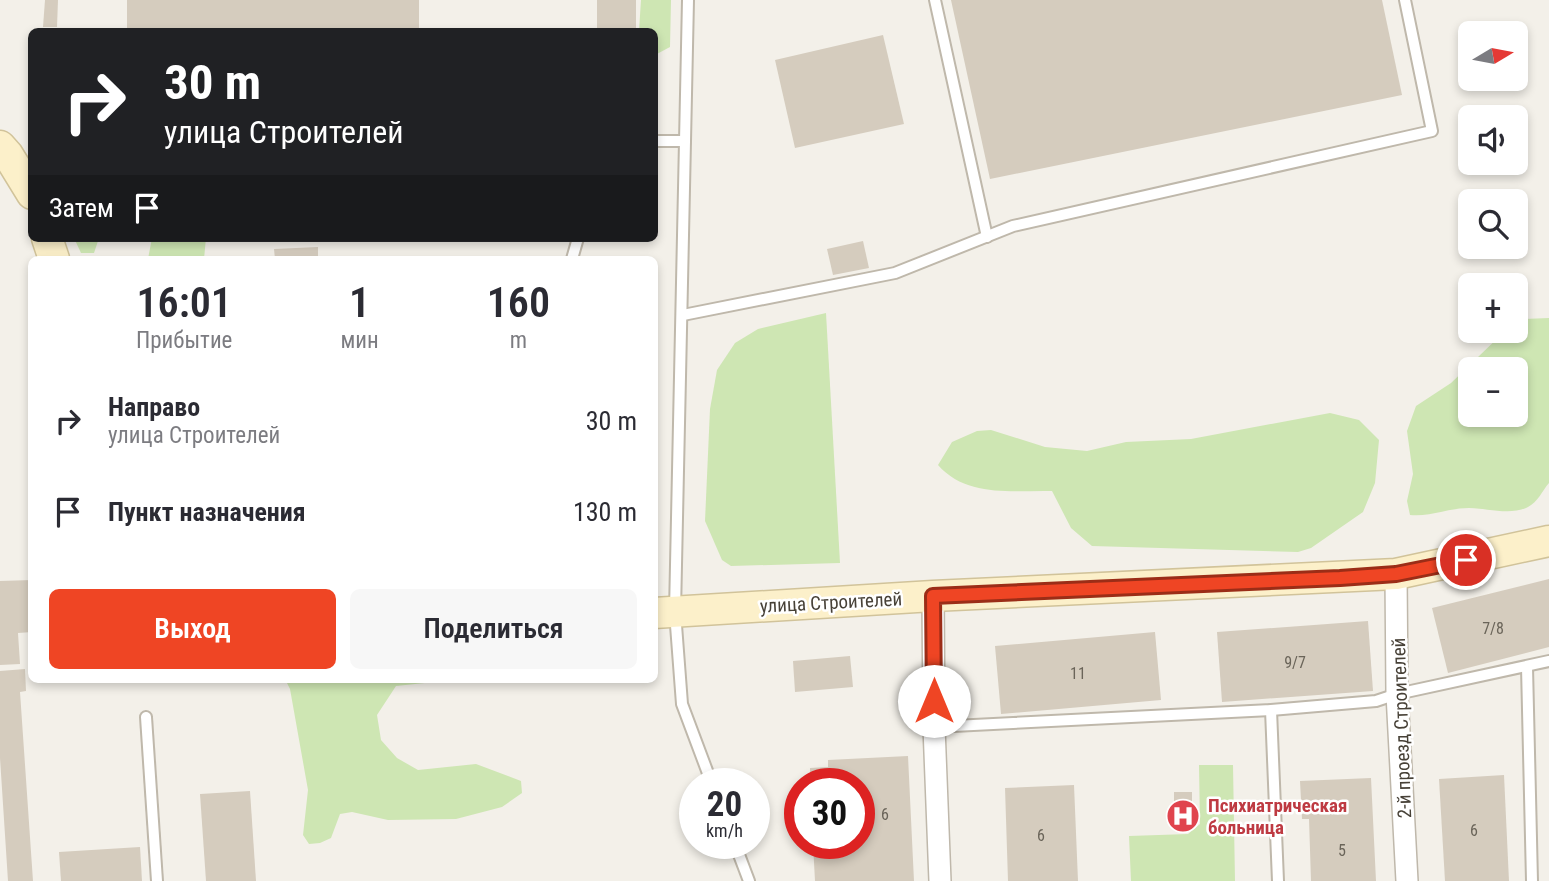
<!DOCTYPE html>
<html lang="ru">
<meta charset="utf-8">
<style>
:root{--surface:#fff;--page:#f7f7f7;--text:#2b2b33;--muted:#7c7c81;--accent:#ef4524}
body{margin:0;font-family:"Roboto Condensed",sans-serif;background:var(--page);color:var(--text);height:100vh;display:flex;flex-direction:column;font-size:26px;white-space:nowrap}
*{box-sizing:border-box;margin:0}
p{font-size:23px;color:var(--muted)}
.icon{flex:none;width:38px;height:38px;fill:none;stroke:currentColor;stroke-width:2;stroke-linecap:round;stroke-linejoin:round}
.map{position:relative;flex:1;overflow:hidden}
.panel{position:absolute;left:28px;top:256px;width:630px;height:427px;display:flex;flex-direction:column;background:var(--surface);border-radius:10px;box-shadow:0 4px 10px #0003}
.panel>*{flex:none}
.top-card{position:absolute;left:28px;top:28px;width:630px;height:214px;border-radius:10px;box-shadow:0 4px 10px #0003;background:#202124;color:#fff;overflow:hidden}
.needle{width:46px;rotate:80deg}
.buttons{position:absolute;left:1458px;top:21px;display:grid;gap:14px}
.buttons a{display:grid;place-items:center;width:70px;height:70px;border-radius:10px;background:var(--surface);box-shadow:0 4px 10px #0003;font-size:35px}
.speed{position:absolute;left:679px;top:768px;display:flex;gap:14px;font-size:35px;font-weight:700;text-align:center}
.speed>*{display:grid;place-content:center;width:91px;height:91px;border-radius:50%;background:var(--surface);box-shadow:0 4px 10px #0003;line-height:1}
.speed small{font-size:18px;font-weight:400}
.speed .limit{border:10px solid #d22;background:#fff;color:#111}
.pin{position:absolute;display:grid;place-items:center;width:60px;height:60px;color:#fff;margin:-30px;border:4px solid #fff;border-radius:50%;box-shadow:0 2px 7px #0007}
.me{position:absolute;width:77px;margin:-38px;rotate:0deg;stroke-linejoin:round;filter:drop-shadow(0 0 5px #0008)}
.turn{display:flex;align-items:center;gap:24px;height:147px;padding:0 21px;font-size:32px}
.turn .icon{width:91px;height:91px;stroke-width:2.5}
.turn b{display:block;font-size:49px;line-height:60px}
.then{display:flex;align-items:center;height:66px;padding:0 21px;background:#0003;gap:14px;font-size:26px}
.eta{display:flex;justify-content:space-evenly;align-items:center;height:119px;text-align:center}
.eta b{font-size:42px;font-weight:600;line-height:49px}
.action{display:flex;gap:14px;margin-top:auto;padding:14px 21px}
.action a{flex:1;height:80px;border-radius:10px;background:var(--accent);color:#fff;font-size:28px;font-weight:600;line-height:80px;text-align:center}
.action a+a{background:var(--page);color:var(--text)}
ul{padding:0;list-style:none}
li{display:flex;align-items:center;gap:21px;height:91px;padding:0 21px}
li div{flex:1}
li b{display:block;font-size:26px}
li em{font-style:normal}
.map>svg:first-child{display:block}
</style>
<div class="map">
<svg width="1549" height="881" viewBox="0 0 1549 881">
<rect width="100%" height="100%" fill="#f3f0e9"/>
<g fill="#cee6b3" fill-rule="evenodd">
<polygon points="641,0 671,0 670,47 655,55 654,32 639,31"/>
<polygon points="74,238 99,238 94,253 81,253"/>
<polygon points="152,238 206,238 204,259 148,259"/>
<polygon points="826,313 840,563 731,566 722,560 705,521 710,409 717,370 735,343 758,329"/>
<path d="M 1549,318 L 1549,483 C 1542,491 1538,502 1528,507 C 1510,516 1487,508 1469,508 C 1448,508 1430,517 1410,515 L 1407,501 L 1413,474 L 1407,431 L 1416,406 L 1451,383 L 1505,331 L 1516,331 L 1516,323 L 1524,319 ZM 1516,369 L 1516,415 L 1470,415 L 1470,369 Z"/>
<path d="M 1330,413 L 1359,420 L 1379,440 L 1375,483 L 1363,512 L 1311,548 L 1298,552 L 1092,546 L 1071,528 L 1052,491 C 1012,490 967,498 938,465 L 952,442 L 977,431 L 991,430 L 1045,447 L 1087,451 L 1126,442 L 1191,439 Z"/>
<polygon points="285,679 463,679 396,686 377,715 381,740 397,758 418,770 476,764 521,781 522,793 502,807 456,819 388,820 352,812 340,814 331,838 320,843 309,844 303,835 308,790 290,689"/>
<polygon points="1199,765 1233,765 1235,881 1131,881 1129,836 1188,834 1200,824"/>
</g>
<g fill="#d5ccbe">
<polygon points="45,0 58,0 57,27 43,27"/>
<rect x="127" y="0" width="292" height="32"/>
<rect x="597" y="0" width="39" height="32"/>
<polygon points="951,0 1382,0 1402,95 990,179"/>
<polygon points="883,35 904,124 795,148 775,60"/>
<polygon points="863,241 869,268 833,275 827,249"/>
<polygon points="318,247 318,259 275,259 274,249"/>
<polygon points="1549,579 1549,647 1448,673 1432,608"/>
<polygon points="32,580 32,632 18,633 20,664 0,665 0,581"/>
<polygon points="1368,621 1373,691 1222,702 1217,632"/>
<polygon points="1155,632 1161,700 1001,714 995,646"/>
<polygon points="850,656 853,687 795,692 793,661"/>
<polygon points="25,669 26,691 20,692 33,881 8,881 0,758 0,671"/>
<polygon points="908,756 914,881 815,881 813,844 859,844 859,784 810,784 810,768 828,767 828,760"/>
<polygon points="1504,775 1509,881 1445,881 1439,779"/>
<polygon points="1371,778 1376,881 1311,881 1309,819 1302,819 1300,781"/>
<polygon points="1074,785 1078,881 1008,881 1005,788"/>
<polygon points="250,791 256,881 206,881 200,794"/>
<rect x="1174" y="792" width="18" height="22"/>
<polygon points="140,847 142,881 61,881 59,852"/>
</g>
<g fill="none" stroke-linecap="round" stroke-linejoin="round">
<defs>
<g id="service">
<polyline points="688,0 675,612 682,704 712,784"/>
<polyline points="935,0 987,237"/>
<polyline points="654,141 685,141"/>
<polyline points="572,259 578,238"/>
<polyline points="683,315 895,273 1013,226 1432,131 1405,0"/>
<polyline points="1527,667 1532,881"/>
<polyline points="1271,710 1278,881"/>
<polyline points="146,717 157,881"/>
<polyline points="934,727 1271,710 1376,701 1397,694 1549,661"/>
<polyline points="735,844 749,881"/>
</g>
<g id="minor">
<polyline points="1396,574 1397,694 1407,881"/>
<polyline points="933,596 934,727 940,881"/>
</g>
<g id="secondary">
<polyline points="0,146 8,155 32,194"/>
<polyline points="47,238 54,259"/>
<polyline points="654,613 933,596 1396,574 1549,541"/>
</g>
</defs>
<use href="#service" stroke="#bfb8ab" stroke-width="14"/>
<use href="#minor" stroke="#bfb8ab" stroke-width="24"/>
<use href="#secondary" stroke="#d1c39a" stroke-width="33"/>
<use href="#service" stroke="#fff" stroke-width="10"/>
<use href="#minor" stroke="#fff" stroke-width="21"/>
<use href="#secondary" stroke="#fcf0ca" stroke-width="30"/>
</g>
<g fill="none" stroke-linecap="round" stroke-linejoin="round">
<defs>
<polyline id="route" points="934,701 933,596 1340,578 1396,574 1466,560"/>
</defs>
<use href="#route" stroke="#9b2d17" stroke-width="18"/>
<use href="#route" stroke="#ef4524" stroke-width="12"/>
</g>
<defs>
<symbol id="hospital-disc" viewBox="-11 -11 22 22"><circle r="9.5" fill="#e0444e" stroke="#fff"/><path d="M-5-5h3v3.5h4V-5h3V5h-3V1.5h-4V5h-3Z" fill="#fff"/></symbol>
</defs>
<g fill-rule="evenodd">
<use href="#hospital-disc" x="1164" y="797" width="38" height="38"/>
</g>
<g text-anchor="middle" stroke-width="5" stroke-linejoin="round" paint-order="stroke">
<g font-size="16" fill="#6a6459">
<text x="1493" y="634">7/8</text>
<text x="1295" y="668">9/7</text>
<text x="1078" y="679">11</text>
<text x="885" y="820">6</text>
<text x="1474" y="836">6</text>
<text x="1041" y="841">6</text>
<text x="1342" y="856">5</text>
</g>
<g font-size="19" fill="#474137" stroke="#fff">
<text transform="translate(831 602) rotate(-3)" y="7">улица Строителей</text>
<text transform="translate(1401 728) rotate(-92)" y="7">2-й проезд Строителей</text>
</g>
<g font-size="19" font-weight="bold" fill="#be3a42" stroke="#fff" text-anchor="start">
<text x="1208" y="812">Психиатрическая<tspan x="1208" dy="22">больница</tspan></text>
</g>
</g>
</svg>
<div class="buttons">
<a><svg class="needle" viewBox="-14 -14 28 28"><path d="M0-13l5 13h-10z" fill="#e53935"/><path d="M0 13l5-13h-10z" fill="#7c7c81"/></svg></a>
<a><svg class="icon" aria-label="sound" viewBox="0 0 24 24"><path d="M4 9h4l5-4v14l-5-4H4zM17 9q2 3 0 6"/></svg></a>
<a><svg class="icon" aria-label="search" viewBox="0 0 24 24"><circle cx="10" cy="10" r="6"/><path d="M15 15l6 6"/></svg></a>
<a>+</a>
<a>−</a>
</div>
<div class="speed"><div>20<small>km/h</small></div><div class="limit">30</div></div>
<div class="pin" style="left:1466px;top:560px;background:#d93025"><svg class="icon" aria-label="arrive" viewBox="0 0 24 24"><path d="M6 21V4h12l-3 4 3 4H6"/></svg></div>
<svg class="me" style="left:934px;top:701px" viewBox="-20 -20 40 40"><circle r="19" fill="#fff"/><path d="M0-13L10 11 0 6-10 11z" fill="#ef4524"/></svg>
<div class="top-card">
<div class="turn"><svg class="icon" aria-label="right" viewBox="0 0 24 24"><path d="M7 20v-9h11M14 6l5 5-5 5"/></svg><div><b>30 m</b>улица Строителей</div></div>
<div class="then">Затем<svg class="icon" aria-label="arrive" viewBox="0 0 24 24"><path d="M6 21V4h12l-3 4 3 4H6"/></svg></div>
</div>
<section class="panel">
<div class="eta">
<div><b>16:01</b><p>Прибытие</p></div>
<div><b>1</b><p>мин</p></div>
<div><b>160</b><p>m</p></div>
</div>
<ul>
<li><svg class="icon" aria-label="right" viewBox="0 0 24 24"><path d="M7 20v-9h11M14 6l5 5-5 5"/></svg><div><b>Направо</b><p>улица Строителей</p></div><em>30 m</em></li>
<li><svg class="icon" aria-label="arrive" viewBox="0 0 24 24"><path d="M6 21V4h12l-3 4 3 4H6"/></svg><div><b>Пункт назначения</b></div><em>130 m</em></li>
</ul>
<div class="action"><a>Выход</a><a>Поделиться</a></div>
</section>
</div>
